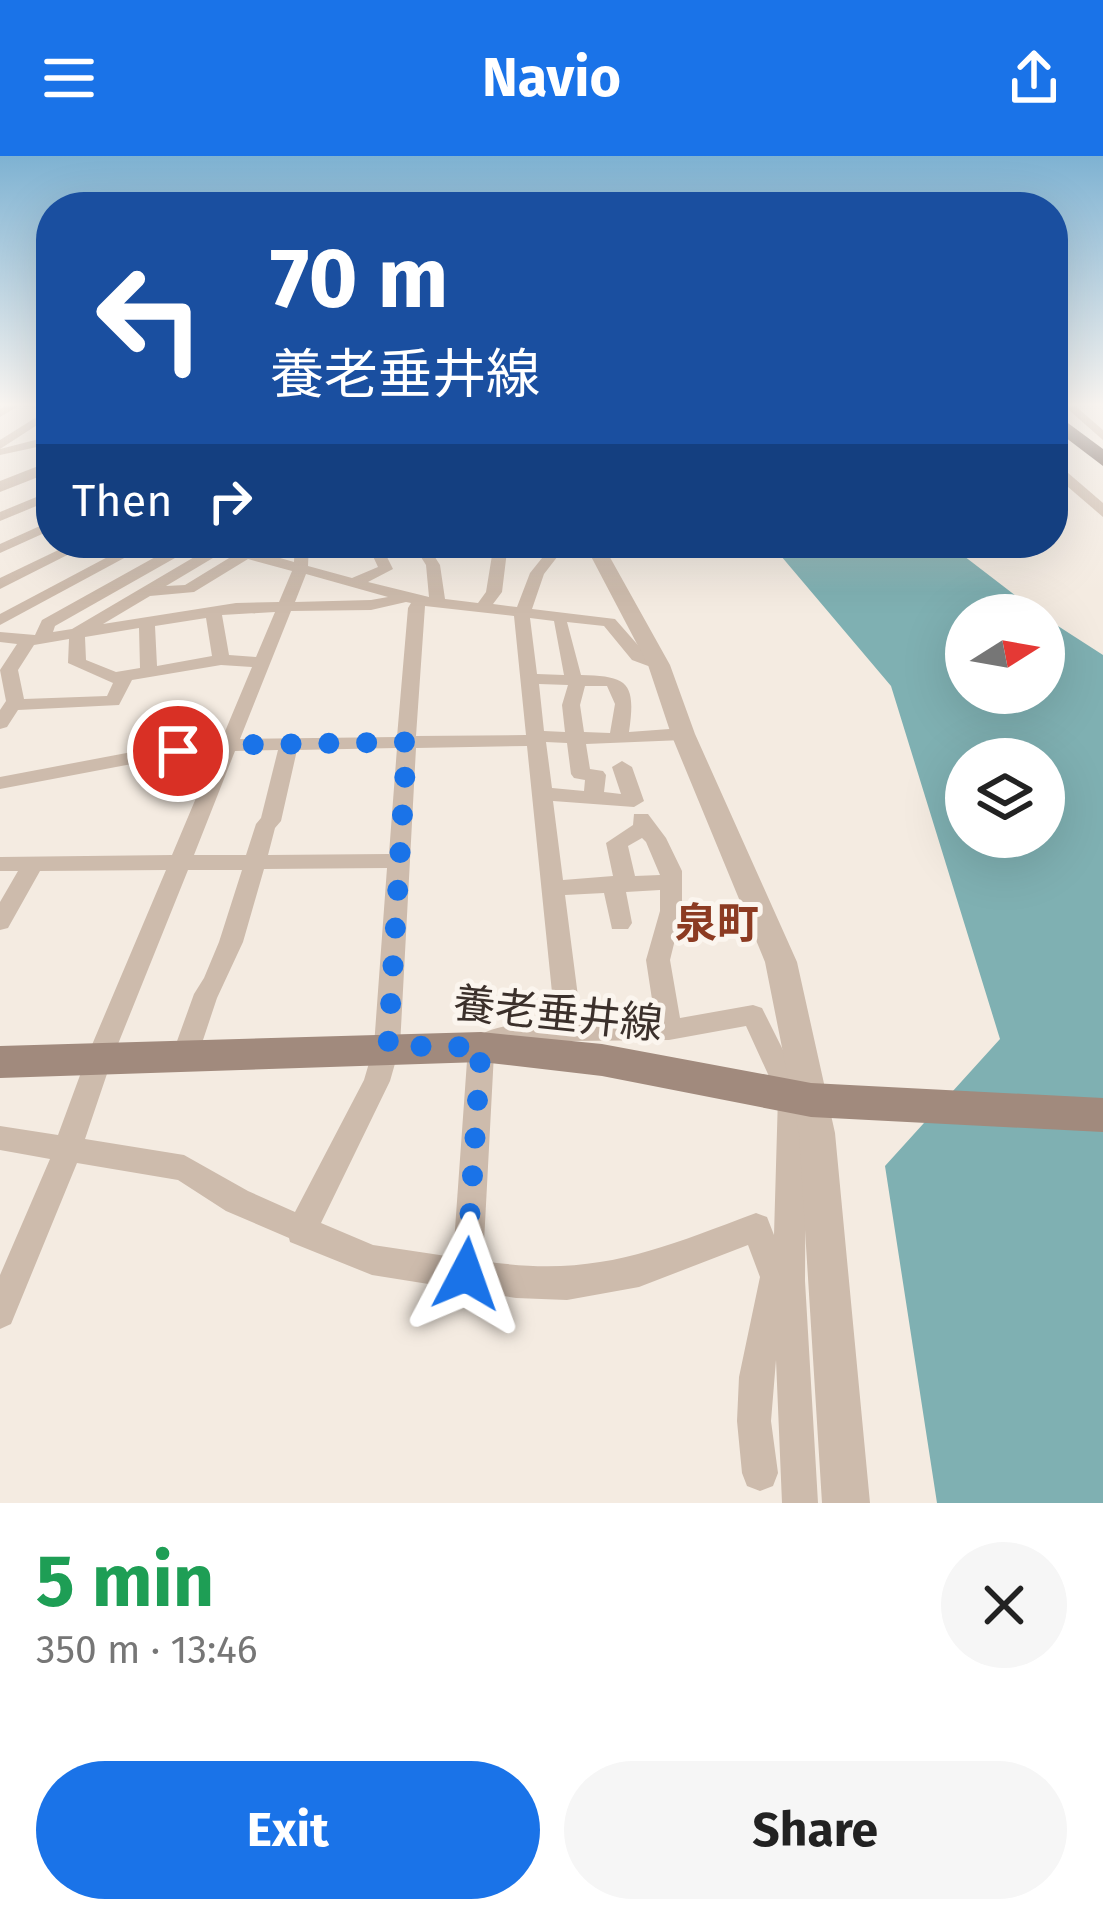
<!DOCTYPE html>
<meta charset="utf-8">
<style>
:root{--surface:#fff;--page:#f6f6f6;--text:#222;--muted:#767676;--accent:#1a73e8}
body{margin:0;font-family:"Fira Sans","Noto Sans JP",sans-serif;background:var(--page);color:var(--text);height:100vh;display:flex;flex-direction:column;font-size:45px;white-space:nowrap}
*{box-sizing:border-box;margin:0}
p{font-size:39px;color:var(--muted)}
.icon{flex:none;width:66px;height:66px;fill:none;stroke:currentColor;stroke-width:2;stroke-linecap:round;stroke-linejoin:round}
.map{position:relative;height:1347px;overflow:hidden}
.panel{display:flex;flex-direction:column;background:var(--surface);flex:1}
.panel>*{flex:none}
.hud{position:absolute;left:36px;top:36px;width:1032px;height:366px;border-radius:48px;box-shadow:0 12px 48px #0002;background:#1a4fa0;color:#fff;overflow:hidden}
.needle{width:78px;rotate:79deg}
.buttons{position:absolute;left:945px;top:438px;display:grid;gap:24px}
.buttons a{display:grid;place-items:center;width:120px;height:120px;border-radius:50%;background:var(--surface);box-shadow:0 12px 48px #0002;font-size:60px}
.pin{position:absolute;display:grid;place-items:center;width:102px;height:102px;color:#fff;margin:-51px;border:6px solid #fff;border-radius:50%;box-shadow:0 3px 12px #0007}
.me{position:absolute;width:132px;margin:-66px;rotate:4deg;stroke-linejoin:round;filter:drop-shadow(0 0 9px #0008)}
.turn{display:flex;align-items:center;gap:42px;height:252px;padding:0 36px;font-size:54px}
.turn .icon{width:156px;height:156px;stroke-width:2.5}
.turn b{display:block;font-size:84px;line-height:102px}
.then{display:flex;align-items:center;height:114px;padding:0 36px;background:#0003;gap:24px;font-size:45px}
.round{display:grid;place-items:center;flex:none;width:126px;height:126px;border-radius:63px;background:var(--page)}
.head{display:flex;align-items:center;justify-content:space-between;height:204px;padding:0 36px}
h1{font-size:72px;font-weight:700;line-height:90px;color:#1e9e55}
.primary-button{display:flex;gap:24px;margin-top:auto;padding:24px 36px}
.primary-button a{flex:1;height:138px;border-radius:72px;background:var(--accent);color:#fff;font-size:48px;font-weight:700;line-height:138px;text-align:center}
.primary-button a+a{background:var(--page);color:var(--text)}
header{display:flex;justify-content:space-between;align-items:center;height:156px;padding:0 36px;background:var(--accent);color:#fff;font-size:54px;font-weight:700}
.map>svg:first-child{display:block}
</style>
<header><svg class="icon" aria-label="menu" viewBox="0 0 24 24"><path d="M4 6h16M4 12h16M4 18h16"/></svg>Navio<svg class="icon" aria-label="share" viewBox="0 0 24 24"><path d="M12 15V3M7 8l5-5 5 5M5 13v7h14v-7"/></svg></header>
<div class="map">
<svg width="1103" height="1347" viewBox="0 0 1103 1347">
<rect width="100%" height="100%" fill="#f4ebe1"/>
<path fill="#7fb0b2" fill-rule="evenodd" d="M 770,387 L 947,387 L 1041,459 L 966,459 L 966,537 L 1044,537 L 1044,461 L 1103,499 L 1103,1347 L 937,1347 L 885,1010 L 1000,883 L 891,530 ZM 966,603 L 1044,603 L 1044,681 L 966,681 Z"/>
<g fill="none" stroke-linecap="round" stroke-linejoin="round">
<g fill="#cdbbac" fill-rule="evenodd">
<polygon points="9,248 22,248 0,261 0,253"/>
<polygon points="1062,248 1073,248 1103,274 1103,284"/>
<polygon points="51,252 51,260 0,293 0,284"/>
<polygon points="51,280 51,288 0,299 0,293"/>
<polygon points="51,335 51,344 0,365 0,356"/>
<polygon points="51,365 51,374 0,397 0,388"/>
<polygon points="73,387 91,387 0,433 0,422"/>
<polygon points="134,387 152,387 0,469 0,458"/>
<path d="M 200,387 L 228,387 L 294,406 L 295,387 L 309,387 L 308,410 L 352,422 L 378,411 L 371,396 L 378,392 L 383,393 L 393,413 L 368,426 L 429,441 L 426,409 L 412,387 L 426,387 L 440,409 L 445,443 L 478,447 L 486,436 L 494,387 L 508,387 L 502,436 L 493,448 L 517,451 L 530,417 L 554,387 L 568,387 L 544,418 L 532,453 L 615,463 L 644,496 L 668,509 L 659,514 L 632,504 L 604,470 L 567,466 L 581,519 C 629,520 636,527 629,576 L 683,572 L 692,578 L 683,584 L 586,588 L 590,613 L 603,615 L 606,619 L 604,636 L 621,638 L 612,611 L 622,605 L 632,611 L 644,645 L 634,651 L 553,645 L 563,724 L 613,720 L 606,687 L 633,669 L 634,658 L 648,658 L 666,682 L 682,715 L 682,755 L 670,804 L 680,862 L 753,849 L 762,852 L 806,940 L 805,1125 L 818,1347 L 782,1347 L 776,1204 L 771,1265 L 778,1317 L 773,1330 L 760,1335 L 747,1330 L 742,1317 L 737,1265 L 739,1221 L 760,1121 L 748,1089 L 639,1131 L 567,1144 L 516,1142 L 372,1119 L 290,1086 L 289,1082 L 226,1055 L 178,1024 L 77,1007 L 11,1168 L 0,1173 L 0,1119 L 50,1003 L 0,994 L 0,970 L 58,979 L 86,903 L 166,714 L 40,715 L 8,772 L 0,774 L 0,746 L 18,715 L 0,715 L 0,701 L 172,699 L 215,597 L 137,607 L 0,633 L 0,621 L 137,595 L 221,585 L 252,511 L 221,509 L 132,524 L 119,549 L 18,554 L 7,571 L 0,573 L 0,554 L 6,545 L 0,514 L 17,488 L 0,486 L 0,476 L 35,479 L 42,464 L 175,390 L 209,392 ZM 223,396 L 234,399 L 185,429 L 166,430 ZM 182,398 L 196,400 L 72,473 L 53,476 L 55,470 ZM 248,403 L 292,415 L 279,446 L 236,447 L 103,468 L 150,440 L 194,436 ZM 306,418 L 388,441 L 371,444 L 295,446 ZM 406,446 L 411,447 L 408,452 L 397,581 L 240,583 L 291,455 L 371,454 ZM 425,450 L 514,460 L 526,579 L 416,580 ZM 275,456 L 256,501 L 229,499 L 222,459 ZM 206,462 L 212,500 L 157,510 L 155,470 ZM 530,462 L 554,465 L 564,519 L 537,518 ZM 139,472 L 140,512 L 116,516 L 86,504 L 85,481 ZM 69,483 L 68,507 L 113,527 L 107,540 L 24,543 L 18,514 L 34,489 ZM 539,528 L 568,529 L 562,549 L 565,576 L 544,575 ZM 585,530 L 607,530 L 615,548 L 610,577 L 584,576 L 580,549 ZM 546,586 L 567,587 L 571,618 L 574,622 L 585,624 L 584,635 L 552,632 ZM 527,590 L 555,866 C 527,869 485,865 468,891 L 453,1101 L 373,1089 L 321,1067 L 390,925 L 400,890 L 416,592 ZM 397,592 L 389,698 L 268,699 L 275,672 L 281,665 L 297,594 ZM 278,594 L 261,662 L 256,668 L 246,699 L 194,699 L 235,595 ZM 642,682 L 646,686 L 660,719 L 635,720 L 628,690 ZM 387,712 L 374,890 L 364,924 L 295,1056 L 248,1035 L 184,999 L 85,983 L 112,903 L 188,714 L 242,714 L 219,786 L 204,822 L 194,838 L 172,899 L 176,907 L 185,910 L 194,907 L 198,899 L 217,842 L 243,786 L 264,713 ZM 660,734 L 660,755 L 646,804 L 655,863 L 581,864 L 565,739 L 604,737 L 612,773 L 628,773 L 632,767 L 626,736 ZM 746,870 L 778,940 L 774,1079 L 767,1061 L 756,1057 C 654,1095 595,1122 483,1105 L 494,897 L 503,892 L 569,885 L 669,884 Z"/>
</g>
<g fill="#cdbbac" fill-rule="evenodd">
<polygon points="14,248 51,248 51,255"/>
<polygon points="1053,304 1103,347 1103,361 1053,318"/>
<polygon points="51,305 51,316 0,336 0,325"/>
<polygon points="584,387 602,387 670,509 695,578 797,806 835,977 870,1347 822,1347 799,977 765,806 671,578 648,509"/>
</g>
<polygon fill="#a18a7d" fill-rule="evenodd" points="481,876 602,888 811,927 1103,942 1103,976 811,961 602,920 481,906 0,922 0,890"/>
<polygon fill="#5c4a42" fill-rule="evenodd" points="1053,256 1103,293 1103,310 1053,272"/>
</g>
<linearGradient id="sky" x2="0" y2="1"><stop stop-color="#7eb2d2"/><stop offset="0.57" stop-color="#faf6f2"/><stop offset="1" stop-color="#faf6f2" stop-opacity="0"/></linearGradient>
<rect width="1103" height="436" fill="url(#sky)"/>
<g fill="none" stroke-linecap="round" stroke-linejoin="round">
<polyline stroke="#1a73e8" stroke-width="21" stroke-dasharray="0 37.8" points="178,595 230,589 407,586 388,890 481,891 466,1118"/>
</g>
<g text-anchor="middle" stroke-width="10" stroke-linejoin="round" paint-order="stroke">
<g font-size="42" font-weight="bold" fill="#8c3b22" stroke="#fbf5ee">
<text x="717" y="782">泉町</text>
</g>
<g font-size="42" fill="#3b302b" stroke="#fbf5ee">
<text transform="translate(558 857) rotate(6)" y="15">養老垂井線</text>
</g>
</g>
</svg>
<div class="buttons">
<a><svg class="needle" viewBox="-14 -14 28 28"><path d="M0-13l5 13h-10z" fill="#e53935"/><path d="M0 13l5-13h-10z" fill="#767676"/></svg></a>
<a><svg class="icon" aria-label="layers" viewBox="0 0 24 24"><path d="M12 4l9 5-9 5-9-5zM3 14l9 5 9-5"/></svg></a>
</div>
<div class="pin" style="left:178px;top:595px;background:#d93025"><svg class="icon" aria-label="arrive" viewBox="0 0 24 24"><path d="M6 21V4h12l-3 4 3 4H6"/></svg></div>
<svg class="me" style="left:466px;top:1118px" viewBox="-20 -20 40 40"><path d="M0-17L14 15 0 8-14 15z" fill="#1a73e8" stroke="#fff" stroke-width="4"/></svg>
<div class="hud">
<div class="turn"><svg class="icon" aria-label="left" viewBox="0 0 24 24"><path d="M17 20v-9H6M10 6l-5 5 5 5"/></svg><div><b>70 m</b>養老垂井線</div></div>
<div class="then">Then<svg class="icon" aria-label="right" viewBox="0 0 24 24"><path d="M7 20v-9h11M14 6l5 5-5 5"/></svg></div>
</div>
</div>
<section class="panel">
<div class="head"><div><h1>5 min</h1><p>350 m · 13:46</p></div><a class="round"><svg class="icon" aria-label="close" viewBox="0 0 24 24"><path d="M6 6l12 12M18 6L6 18"/></svg></a></div>
<div class="primary-button"><a>Exit</a><a>Share</a></div>
</section>
